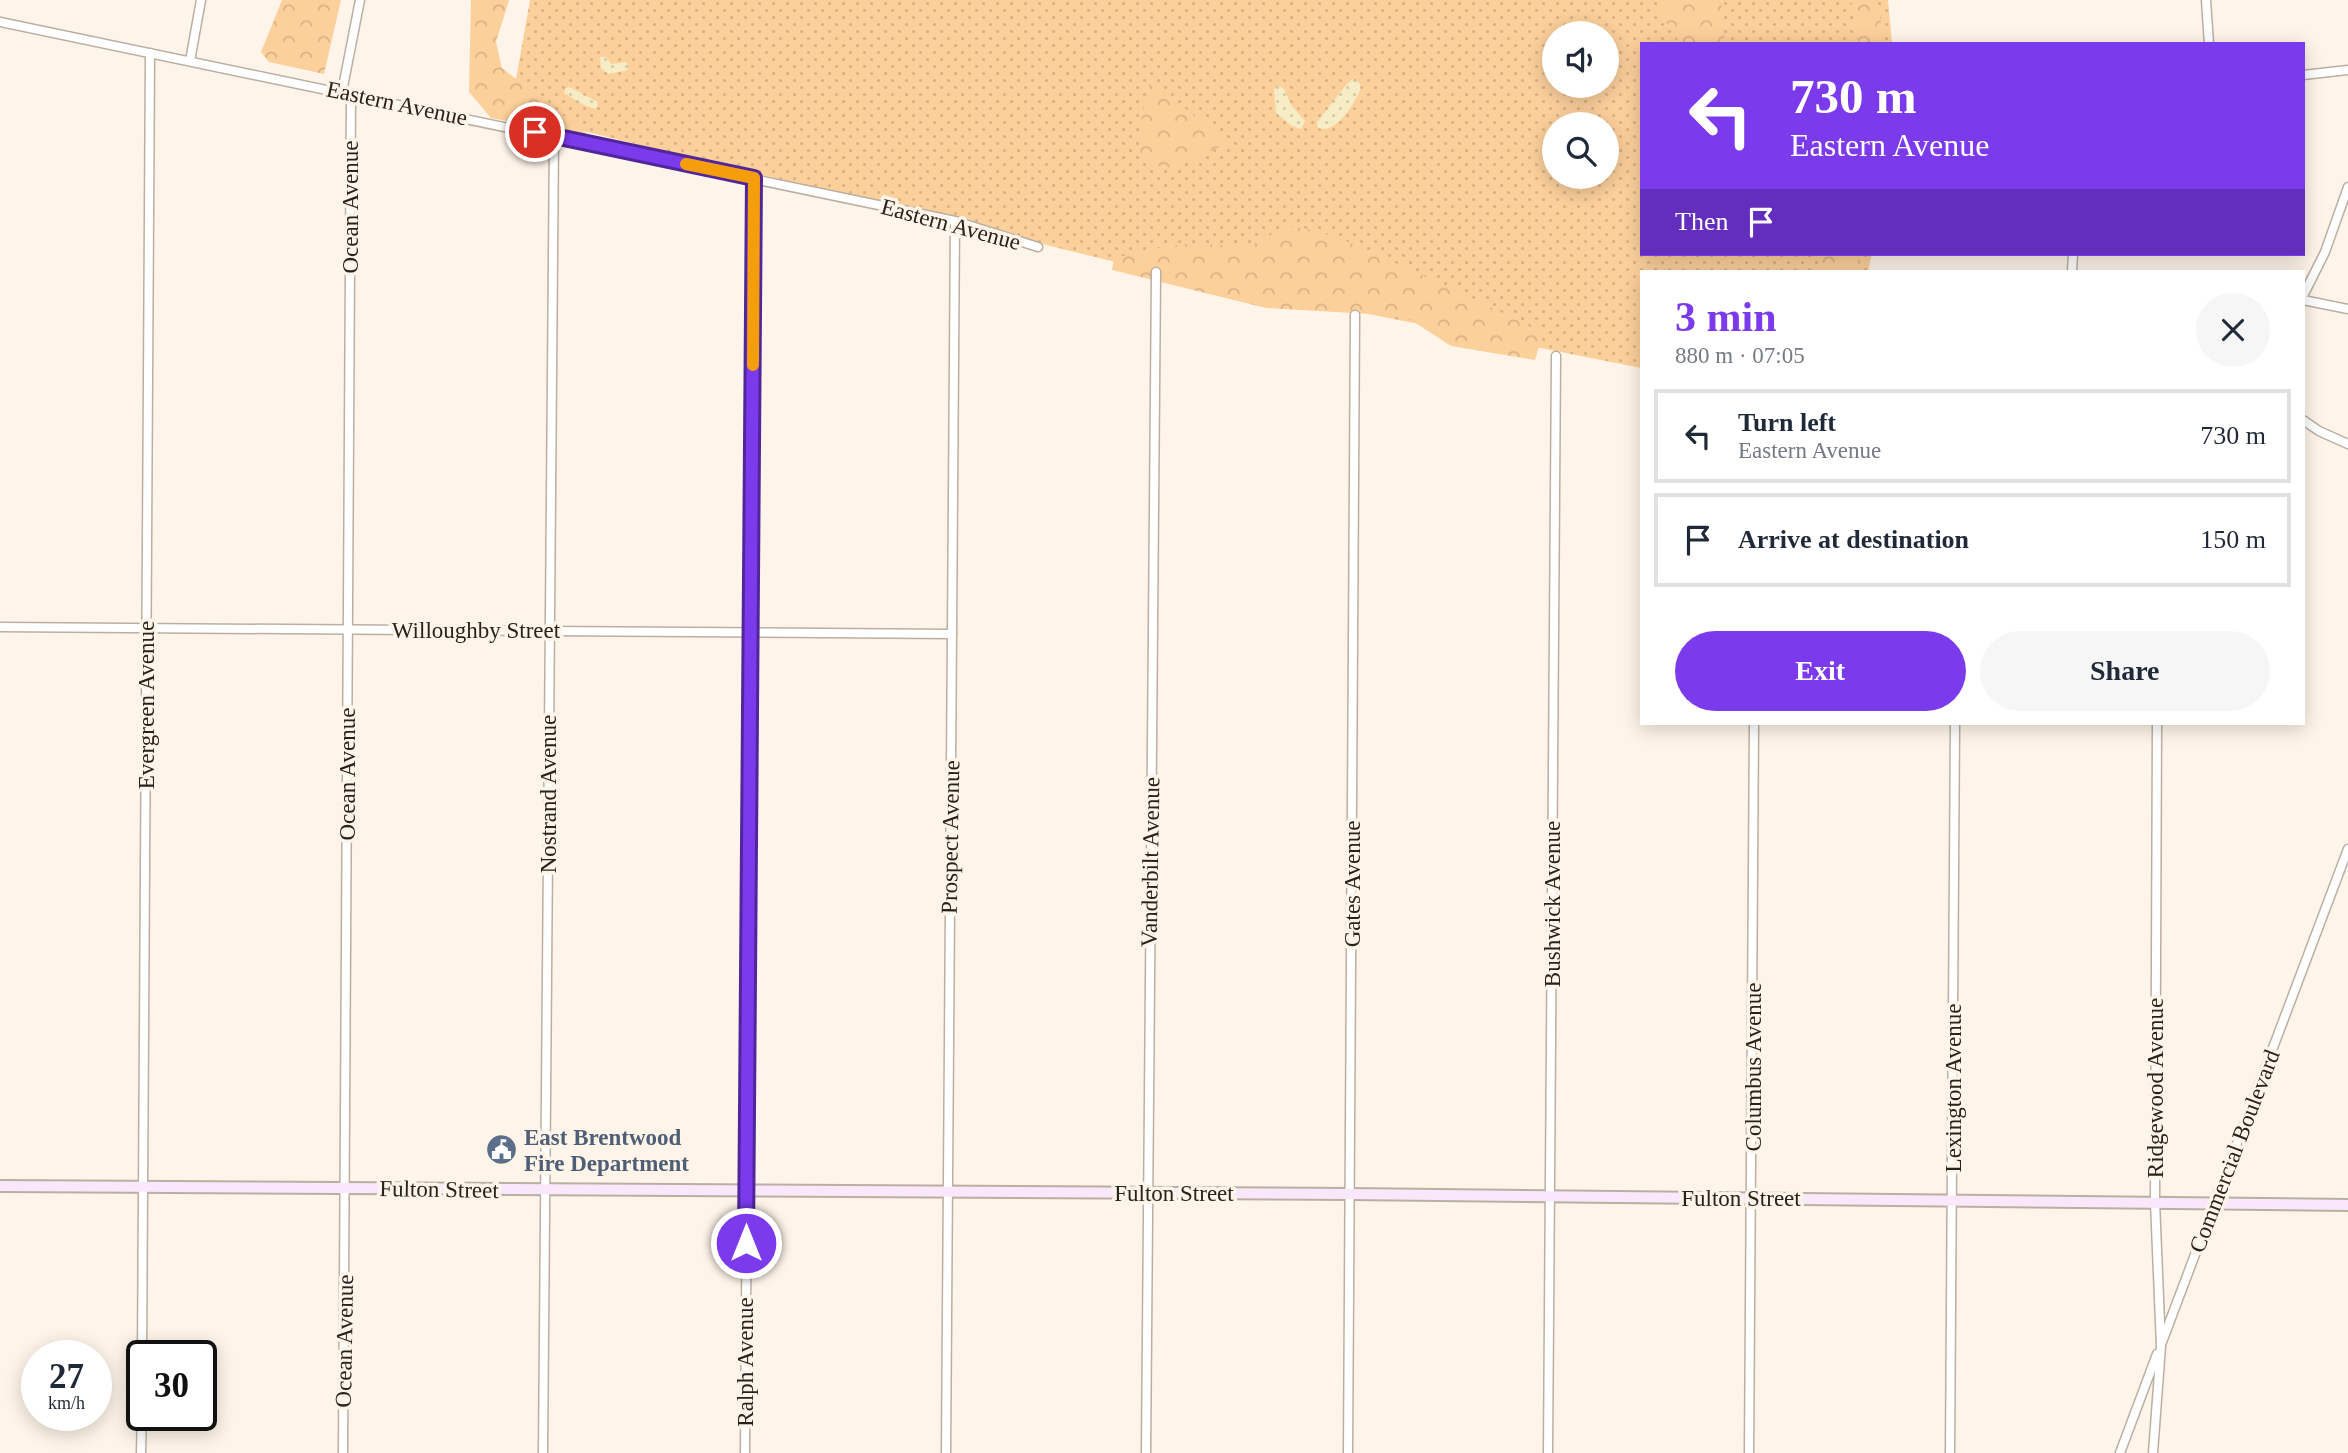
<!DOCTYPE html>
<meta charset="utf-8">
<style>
:root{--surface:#fff;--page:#f6f6f7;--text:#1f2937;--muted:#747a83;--line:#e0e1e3;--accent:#7c3aed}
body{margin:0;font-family:Georgia,serif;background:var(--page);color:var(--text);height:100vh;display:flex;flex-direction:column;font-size:26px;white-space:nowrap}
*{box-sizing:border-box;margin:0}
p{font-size:23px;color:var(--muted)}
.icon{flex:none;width:38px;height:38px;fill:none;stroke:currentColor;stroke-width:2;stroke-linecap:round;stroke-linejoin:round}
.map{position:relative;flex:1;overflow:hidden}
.details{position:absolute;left:1640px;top:270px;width:665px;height:455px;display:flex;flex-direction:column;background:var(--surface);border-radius:0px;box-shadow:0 4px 18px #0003}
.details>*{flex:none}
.top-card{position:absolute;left:1640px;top:42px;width:665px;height:214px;border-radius:0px;box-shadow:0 4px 18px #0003;background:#7c3aed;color:#fff;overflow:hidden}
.buttons{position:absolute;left:1542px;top:21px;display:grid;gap:14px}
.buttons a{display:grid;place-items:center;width:77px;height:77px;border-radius:50%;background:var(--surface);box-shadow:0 4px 18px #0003;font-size:35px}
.speed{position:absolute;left:21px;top:1340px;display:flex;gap:14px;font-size:35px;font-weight:700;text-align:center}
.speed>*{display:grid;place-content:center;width:91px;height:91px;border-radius:50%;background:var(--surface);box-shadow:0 4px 18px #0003;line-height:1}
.speed small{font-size:18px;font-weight:400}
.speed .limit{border:4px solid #111;border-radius:10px;background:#fff;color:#111}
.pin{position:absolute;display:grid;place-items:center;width:60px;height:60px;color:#fff;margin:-30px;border:4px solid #fff;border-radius:50%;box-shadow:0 2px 7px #0007}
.me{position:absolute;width:77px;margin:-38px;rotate:0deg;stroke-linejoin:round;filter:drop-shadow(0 0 5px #0008)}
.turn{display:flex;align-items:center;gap:24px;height:147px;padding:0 35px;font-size:32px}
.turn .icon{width:91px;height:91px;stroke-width:2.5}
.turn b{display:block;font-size:49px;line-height:60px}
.then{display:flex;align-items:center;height:66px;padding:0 35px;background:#0003;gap:14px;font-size:26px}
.round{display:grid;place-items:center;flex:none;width:74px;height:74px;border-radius:37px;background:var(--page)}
.head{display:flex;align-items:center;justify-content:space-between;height:119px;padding:0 35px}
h1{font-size:42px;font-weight:600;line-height:52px;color:var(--accent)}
.button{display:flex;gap:14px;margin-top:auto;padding:14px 35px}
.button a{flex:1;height:80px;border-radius:42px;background:var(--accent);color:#fff;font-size:28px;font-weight:600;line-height:80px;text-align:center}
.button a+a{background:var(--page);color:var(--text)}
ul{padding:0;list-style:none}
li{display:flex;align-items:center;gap:21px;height:94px;margin:0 14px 10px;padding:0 21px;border:4px solid var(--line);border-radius:0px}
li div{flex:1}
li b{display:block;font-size:26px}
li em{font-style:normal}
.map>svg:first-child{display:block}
</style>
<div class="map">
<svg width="2348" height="1453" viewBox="0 0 2348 1453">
<defs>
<pattern id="grass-dots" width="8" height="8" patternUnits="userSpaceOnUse" patternTransform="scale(1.75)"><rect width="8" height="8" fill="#fcd09b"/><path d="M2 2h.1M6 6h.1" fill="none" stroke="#d8b285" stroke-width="1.8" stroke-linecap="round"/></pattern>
<pattern id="forest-crowns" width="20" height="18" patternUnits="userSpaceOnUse" patternTransform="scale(1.75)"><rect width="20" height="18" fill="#fcd09b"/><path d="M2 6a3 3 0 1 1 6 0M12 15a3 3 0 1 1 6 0" fill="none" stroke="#d8b285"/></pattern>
<pattern id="sand-dots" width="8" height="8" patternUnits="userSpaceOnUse" patternTransform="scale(1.75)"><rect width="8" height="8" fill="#f6edc7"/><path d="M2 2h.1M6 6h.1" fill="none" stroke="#d3cbaa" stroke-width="1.8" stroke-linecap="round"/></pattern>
</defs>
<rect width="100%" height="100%" fill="#fef4e9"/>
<path fill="url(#grass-dots)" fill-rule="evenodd" d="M 530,0 L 1888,0 L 1892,44 L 1642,44 L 1642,254 L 1872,254 L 1868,271 L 1642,271 L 1641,368 L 1156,272 L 510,113 ZM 1554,33 L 1606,33 L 1606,86 L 1554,86 ZM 1554,124 L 1606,124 L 1606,177 L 1554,177 Z"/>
<g fill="url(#forest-crowns)">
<polygon points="282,0 341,0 324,74 269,62 261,52"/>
<polygon points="471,0 509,0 496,42 502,68 591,137 491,118 469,92"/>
<polygon points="1675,0 1721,0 1725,44 1681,44 1659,12 1661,4"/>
<polygon points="1851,0 1877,0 1885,44 1859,44"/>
<polygon points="1149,84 1176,101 1228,143 1174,168 1153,165 1140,154 1140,126"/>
<path d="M 1287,226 C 1326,229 1359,247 1395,263 C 1445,285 1494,308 1543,333 L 1535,360 L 1451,346 L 1405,316 L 1266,308 L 1112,270 L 1114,258 L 1163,247 L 1195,243 L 1248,247 Z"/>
<polygon points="1818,254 1860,254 1857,271 1818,271"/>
</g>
<g fill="url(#sand-dots)">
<polygon points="600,57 606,57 611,64 627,62 628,70 608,74 601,68"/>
<path d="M 1353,79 L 1360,84 L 1361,88 C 1355,103 1336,135 1318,128 L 1317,122 C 1324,114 1347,82 1353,79 Z"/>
<polygon points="1279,86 1284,89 1291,105 1305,121 1301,129 1292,126 1276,113 1274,89"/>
<polygon points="569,87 598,102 596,109 584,105 564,93 566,88"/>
</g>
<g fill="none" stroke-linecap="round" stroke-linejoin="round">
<defs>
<g id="street">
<polyline points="2206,0 2209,44"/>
<polyline points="0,22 955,221 1038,247"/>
<polyline points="190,61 201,0"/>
<polyline points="2303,75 2348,70"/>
<polyline points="342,92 360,0"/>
<polyline points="2072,271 2073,254"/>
<polyline points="2303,296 2325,252 2348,187"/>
<polyline points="2303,300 2348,309"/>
<polyline points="2303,420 2319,431 2348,444"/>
<polyline points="0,627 952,634"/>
<polyline points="2162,1342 2348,849"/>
<polyline points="142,1356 150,53"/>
<polyline points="141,1453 142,1408"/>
<polyline points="343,1453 351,94"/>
<polyline points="543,1453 554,136"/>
<polyline points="745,1453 754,178"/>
<polyline points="946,1453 955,221"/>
<polyline points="1146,1453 1156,272"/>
<polyline points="1348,1453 1355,315"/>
<polyline points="1548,1453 1556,356"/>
<polyline points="1749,1453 1754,723"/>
<polyline points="1950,1453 1955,723"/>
<polyline points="2120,1453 2157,1354"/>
<polyline points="2153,1453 2161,1346 2155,1202 2157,723"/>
</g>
<polyline id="secondary" points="0,1186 1350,1194 2348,1205"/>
</defs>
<use href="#street" stroke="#bbafa2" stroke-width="11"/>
<use href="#secondary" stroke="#bbafa2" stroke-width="14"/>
<use href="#street" stroke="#fff" stroke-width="8"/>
<use href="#secondary" stroke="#f9e8fb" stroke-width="10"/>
</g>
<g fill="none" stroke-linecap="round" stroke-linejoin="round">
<defs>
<polyline id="route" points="535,132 754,178 746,1243"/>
</defs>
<use href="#route" stroke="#51269a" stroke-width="18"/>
<use href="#route" stroke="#7c3aed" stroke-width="12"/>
<polyline stroke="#f59e0b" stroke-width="12" points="686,164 754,178 753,365"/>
</g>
<defs>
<symbol id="civic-disc" viewBox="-11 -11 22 22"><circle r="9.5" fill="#5c6f8a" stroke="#fef4e9"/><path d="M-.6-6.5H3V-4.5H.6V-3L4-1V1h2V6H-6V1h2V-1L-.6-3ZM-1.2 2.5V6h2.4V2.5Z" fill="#fff"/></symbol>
</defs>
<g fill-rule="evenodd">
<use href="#civic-disc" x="484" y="1132" width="35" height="35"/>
</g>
<g text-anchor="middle" stroke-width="7" stroke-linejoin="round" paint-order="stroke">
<g font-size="23" fill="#26221d" stroke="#fef4e9">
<text transform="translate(397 103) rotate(12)" y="8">Eastern Avenue</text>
<text transform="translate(350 207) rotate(-90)" y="8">Ocean Avenue</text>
<text transform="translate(951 224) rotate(15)" y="8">Eastern Avenue</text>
<text x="476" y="638">Willoughby Street</text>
<text transform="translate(146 705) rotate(-90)" y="8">Evergreen Avenue</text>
<text transform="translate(347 774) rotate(-90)" y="8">Ocean Avenue</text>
<text transform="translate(548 794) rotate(-90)" y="8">Nostrand Avenue</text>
<text transform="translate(950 837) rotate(-89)" y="8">Prospect Avenue</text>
<text transform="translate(1150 862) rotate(-89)" y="8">Vanderbilt Avenue</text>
<text transform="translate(1352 884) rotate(-90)" y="8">Gates Avenue</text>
<text transform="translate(1552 904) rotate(-90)" y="8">Bushwick Avenue</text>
<text transform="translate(1753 1067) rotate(-90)" y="8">Columbus Avenue</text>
<text transform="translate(1953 1088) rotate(-90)" y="8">Lexington Avenue</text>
<text transform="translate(2155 1088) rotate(-90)" y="8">Ridgewood Avenue</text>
<text transform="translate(2234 1151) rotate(-69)" y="8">Commercial Boulevard</text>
<text transform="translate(439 1189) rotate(1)" y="8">Fulton Street</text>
<text x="1174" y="1201">Fulton Street</text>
<text x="1741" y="1206">Fulton Street</text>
<text transform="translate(344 1341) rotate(-89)" y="8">Ocean Avenue</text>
<text transform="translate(745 1362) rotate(-90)" y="8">Ralph Avenue</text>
</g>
<g font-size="23" font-weight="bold" fill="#4e5e75" stroke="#fef4e9" text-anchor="start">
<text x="524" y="1145">East Brentwood<tspan x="524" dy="26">Fire Department</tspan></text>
</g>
</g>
</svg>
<div class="buttons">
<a><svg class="icon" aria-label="sound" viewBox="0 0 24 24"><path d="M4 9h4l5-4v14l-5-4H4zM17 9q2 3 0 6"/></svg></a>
<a><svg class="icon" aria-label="search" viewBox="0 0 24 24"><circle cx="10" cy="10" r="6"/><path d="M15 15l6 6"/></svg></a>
</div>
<div class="speed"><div>27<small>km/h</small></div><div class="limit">30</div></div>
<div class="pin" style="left:535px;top:132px;background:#d93025"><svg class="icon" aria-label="arrive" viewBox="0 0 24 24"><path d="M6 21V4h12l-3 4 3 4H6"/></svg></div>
<svg class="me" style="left:746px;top:1243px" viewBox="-20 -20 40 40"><circle r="17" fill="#7c3aed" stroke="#fff" stroke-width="3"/><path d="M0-11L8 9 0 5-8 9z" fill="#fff"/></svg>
<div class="top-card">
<div class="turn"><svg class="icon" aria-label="left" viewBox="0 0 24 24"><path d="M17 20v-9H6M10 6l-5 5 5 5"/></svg><div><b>730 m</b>Eastern Avenue</div></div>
<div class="then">Then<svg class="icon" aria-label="arrive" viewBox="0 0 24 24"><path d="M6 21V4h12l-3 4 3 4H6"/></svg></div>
</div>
<section class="details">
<div class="head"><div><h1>3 min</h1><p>880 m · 07:05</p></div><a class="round"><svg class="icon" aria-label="close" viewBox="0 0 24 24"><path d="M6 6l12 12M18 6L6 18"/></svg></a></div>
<ul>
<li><svg class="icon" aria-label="left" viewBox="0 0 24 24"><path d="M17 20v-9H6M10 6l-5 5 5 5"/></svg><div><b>Turn left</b><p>Eastern Avenue</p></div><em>730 m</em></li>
<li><svg class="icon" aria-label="arrive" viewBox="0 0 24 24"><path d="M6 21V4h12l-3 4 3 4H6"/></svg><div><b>Arrive at destination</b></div><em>150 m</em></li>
</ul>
<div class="button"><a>Exit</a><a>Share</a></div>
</section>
</div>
